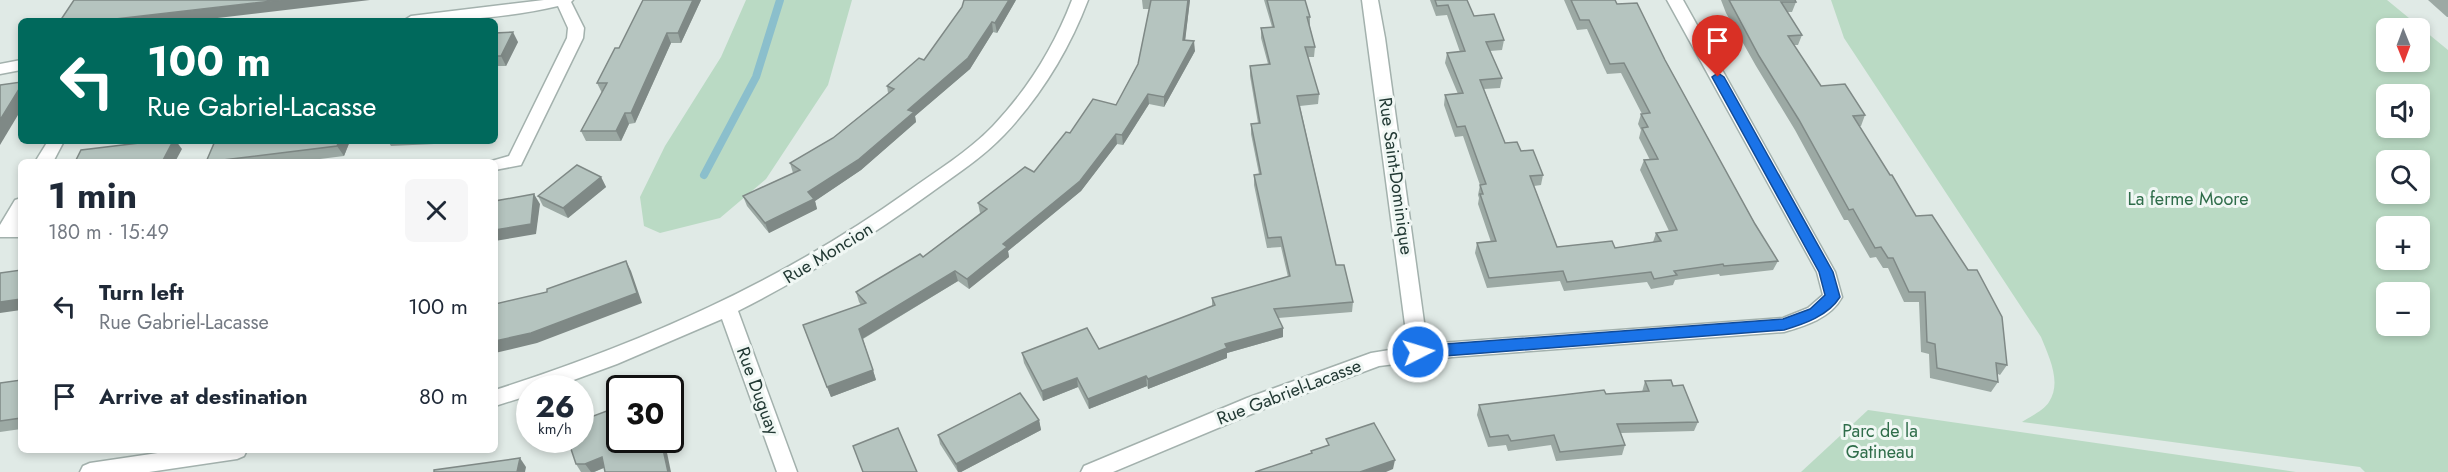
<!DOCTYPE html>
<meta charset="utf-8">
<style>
:root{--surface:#fff;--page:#f6f6f7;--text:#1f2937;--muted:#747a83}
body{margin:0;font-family:Jost,sans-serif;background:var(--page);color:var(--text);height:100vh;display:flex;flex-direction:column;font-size:22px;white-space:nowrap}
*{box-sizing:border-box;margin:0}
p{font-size:20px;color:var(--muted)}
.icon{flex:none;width:33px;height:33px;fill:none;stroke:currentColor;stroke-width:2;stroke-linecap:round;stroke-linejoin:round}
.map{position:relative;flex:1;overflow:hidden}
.drawer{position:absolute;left:18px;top:159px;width:480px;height:294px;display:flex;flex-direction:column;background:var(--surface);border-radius:9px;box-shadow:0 3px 9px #0003}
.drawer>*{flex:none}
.top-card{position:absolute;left:18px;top:18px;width:480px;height:126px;border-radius:9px;box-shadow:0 3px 9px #0003;background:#00695c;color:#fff;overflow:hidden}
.needle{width:39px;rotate:179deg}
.buttons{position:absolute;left:2376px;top:18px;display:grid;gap:12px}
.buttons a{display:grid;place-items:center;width:54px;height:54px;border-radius:9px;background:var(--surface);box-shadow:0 3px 9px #0003;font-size:30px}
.speed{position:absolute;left:516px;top:375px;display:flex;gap:12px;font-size:30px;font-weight:700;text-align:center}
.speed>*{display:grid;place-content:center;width:78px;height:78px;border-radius:50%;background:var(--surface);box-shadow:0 3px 9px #0003;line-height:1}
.speed small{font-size:15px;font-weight:400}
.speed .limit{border:3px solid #111;border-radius:9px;background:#fff;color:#111}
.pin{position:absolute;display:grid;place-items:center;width:51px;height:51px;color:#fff;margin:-62px -26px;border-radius:50% 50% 50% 0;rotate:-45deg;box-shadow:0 0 6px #0007}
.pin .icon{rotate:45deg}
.me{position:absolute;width:66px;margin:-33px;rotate:85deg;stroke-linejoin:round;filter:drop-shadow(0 0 4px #0008)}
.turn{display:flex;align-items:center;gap:21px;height:126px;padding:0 30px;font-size:27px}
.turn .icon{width:78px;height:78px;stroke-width:2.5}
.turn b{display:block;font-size:42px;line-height:51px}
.round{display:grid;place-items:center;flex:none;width:63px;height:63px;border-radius:9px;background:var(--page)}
.overview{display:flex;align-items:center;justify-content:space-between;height:102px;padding:0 30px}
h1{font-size:36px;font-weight:700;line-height:45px}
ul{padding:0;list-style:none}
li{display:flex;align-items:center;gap:18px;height:90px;padding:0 30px}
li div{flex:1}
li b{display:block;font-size:22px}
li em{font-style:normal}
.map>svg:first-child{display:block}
</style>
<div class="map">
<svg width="2448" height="472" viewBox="0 0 2448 472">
<rect width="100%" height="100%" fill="#e0eae6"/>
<g fill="#badac4" fill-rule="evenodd">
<polygon points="746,0 852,0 828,85 766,179 720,218 660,233 644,226 640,197 665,146 721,57"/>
<path d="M 1831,0 L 2387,0 L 2448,50 L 2448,472 L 2365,472 L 2360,467 L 2022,422 C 2030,417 2044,410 2049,402 C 2062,382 2049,357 2041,337 L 1844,38 ZM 2420,28 L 2420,62 L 2386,62 L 2386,28 ZM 2386,94 L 2420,94 L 2420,128 L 2386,128 ZM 2386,160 L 2420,160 L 2420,194 L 2386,194 ZM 2386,226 L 2420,226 L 2420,260 L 2386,260 ZM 2386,292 L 2420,292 L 2420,326 L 2386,326 Z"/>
<polygon points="1868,410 2296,472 1801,472"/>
</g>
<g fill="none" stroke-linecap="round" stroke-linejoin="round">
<polyline stroke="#8bbfcc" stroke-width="8" points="704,175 756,77 780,0"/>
<defs>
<g id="minor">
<path d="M 544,0 L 573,0 L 571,2 L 584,28 L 583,38 L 521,165 L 495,170 L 495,162 L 488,162 L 509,156 L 567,38 L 568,28 L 558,6 C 507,18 456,21 403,21 L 411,16 Z"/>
<path d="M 1072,0 L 1088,0 C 1069,50 1041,96 1004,135 C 983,157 957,174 932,192 C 870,237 807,276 738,311 L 797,472 L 777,472 L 722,319 L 617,364 L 560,385 L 549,388 L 530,388 L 530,395 L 495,406 L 495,390 C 642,343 781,282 907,192 C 936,171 968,152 993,126 C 1028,89 1054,47 1072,0 Z"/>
<path d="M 1362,0 L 1378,0 L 1385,38 L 1427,344 L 1783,318 L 1808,308 L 1823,295 L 1817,272 L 1667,0 L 1683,0 L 1835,272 L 1842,297 C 1831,318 1805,326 1784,332 L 1452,357 L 1379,366 L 1261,410 L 1113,472 L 1081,472 L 1084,466 L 1247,398 L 1371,353 L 1408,347 Z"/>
<polygon points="21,60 21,70 0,74 0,64"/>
<polygon points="48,141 64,141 53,162 35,162"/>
<polygon points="21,198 21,220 19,224 21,223 21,237 0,237 0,225 15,200"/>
<polygon points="178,450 247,450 244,456 237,459 149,472 80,472 83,466 90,463"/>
</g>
</defs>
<use href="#minor" stroke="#a3b1ad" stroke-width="3"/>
<use href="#minor" fill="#fff" fill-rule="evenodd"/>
</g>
<g fill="#9ca9a4">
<polygon points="643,0 701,0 681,43 671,43 635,123 629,124 621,141 586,141 581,131 602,93 597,83 619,48"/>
<polygon points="1016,0 997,33 993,32 970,69 915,116 916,122 861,170 815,201 817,209 769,233 747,206 743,196 793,173 790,163 833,138 888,93 887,86"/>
<polygon points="1142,0 1190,0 1185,40 1195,51 1164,107 1149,104 1123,145 1117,144 1081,191 1008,251 1009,257 969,289 958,281 863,339 876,380 831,397 803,325 861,305 859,302 856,292 923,257 980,213 978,203 1034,172 1070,133 1116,105 1138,64 1149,9 1143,9"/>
<polygon points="1264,0 1305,0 1310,17 1310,27 1315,47 1314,57 1308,57 1319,94 1318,104 1300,106 1336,265 1353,302 1352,312 1278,318 1283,337 1227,353 1227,358 1148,389 1147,386 1089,409 1078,387 1043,401 1024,363 1022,353 1099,349 1212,307 1212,298 1288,277 1281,247 1267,248 1254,185 1254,175 1259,174 1251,134 1251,124 1258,123 1250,76 1250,66 1268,64 1261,38 1261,28 1272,27"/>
<polygon points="1430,0 1467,0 1474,16 1504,40 1502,50 1490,51 1502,78 1500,88 1484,89 1505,143 1521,151 1543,175 1541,185 1534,186 1557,247 1615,248 1653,242 1656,233 1669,231 1640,170 1644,160 1650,160 1639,138 1641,130 1638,124 1641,114 1642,114 1621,73 1607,74 1587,29 1577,30 1564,0 1615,0 1617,4 1665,60 1755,224 1778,261 1773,270 1720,276 1719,274 1675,280 1673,285 1651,289 1647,282 1564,291 1560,281 1487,288 1475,253 1477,243 1491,242 1478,204 1479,198 1478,195 1480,185 1463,136 1455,137 1444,105 1445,95 1458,94 1445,63 1447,53 1460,52 1447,15 1436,16"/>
<polygon points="1721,0 1795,0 1796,2 1792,12 1787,12 1802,35 1798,45 1794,45 1821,86 1865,115 1861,126 1859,126 1916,216 2007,365 2000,375 1998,374 1998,382 1991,392 1930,378 1929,354 1921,352 1919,302 1904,302 1888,268 1883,268 1876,257 1870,258 1848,220 1844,220 1795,130 1756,66 1726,13"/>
<polygon points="2428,0 2448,0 2448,17 2447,17"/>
<polygon points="495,33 518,42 506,66 495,66"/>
<polygon points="350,141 344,156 296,162 206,162"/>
<polygon points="388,141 478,141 477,142 391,146"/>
<polygon points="601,177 606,187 568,218 543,206 538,196"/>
<polygon points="21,380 21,429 0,432 0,383"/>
<polygon points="1645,381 1673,386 1698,422 1694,431 1621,433 1625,445 1622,455 1556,461 1551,445 1508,451 1506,445 1488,447 1477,415 1479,405 1642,392"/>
<polygon points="1039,420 1041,430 961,472 958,472 940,444 938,435"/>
<polygon points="665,443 594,472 581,472 576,464"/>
</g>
<g fill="#7f8986">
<polygon points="281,0 370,0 192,21 98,21"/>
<polygon points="693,0 701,0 681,43 678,33"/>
<polygon points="1009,0 1016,0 997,33 995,23"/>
<polygon points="1188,0 1190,0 1184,50 1183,40"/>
<polygon points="992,22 993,32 970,69 915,116 916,122 861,170 815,201 817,209 769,233 765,223 808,192 908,110"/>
<polygon points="513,32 518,42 506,66 501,56"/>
<polygon points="667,33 671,43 635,123 631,113"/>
<polygon points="1194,41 1195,51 1164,107 1164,97"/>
<polygon points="21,86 21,110 0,145 0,120"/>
<polygon points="1148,94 1149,104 1123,145 1122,135"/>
<polygon points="625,113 629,124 621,141 616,131"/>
<polygon points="1116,134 1117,144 1081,191 1008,251 1009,257 969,289 967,279"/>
<polygon points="173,141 176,141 182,149 175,162 162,162"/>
<polygon points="339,141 350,141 344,156 337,146"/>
<polygon points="601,177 606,187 568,218 563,208"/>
<polygon points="534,194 540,204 536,234 495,241 495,230"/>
<polygon points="626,261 631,271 642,303 537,343 495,353 495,341"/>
<polygon points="955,271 958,281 862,339 859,329"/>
<polygon points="21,299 21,310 0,313 0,302"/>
<polygon points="1283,328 1283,337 1227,353 1227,358 1148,389 1148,379 1225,344"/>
<polygon points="873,370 876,380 831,397 827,387"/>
<polygon points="1146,376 1147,386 1089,409 1088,399"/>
<polygon points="1077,378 1078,387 1043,401 1042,391"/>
<polygon points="1039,420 1041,430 961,472 958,472 956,464"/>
<polygon points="661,440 664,440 665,443 671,472 668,472"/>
<polygon points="602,457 608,466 594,472 591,472 585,464"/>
<polygon points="520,458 526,467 525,472 517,472"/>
<polygon points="1395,460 1393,469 1386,472 1360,472"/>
</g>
<g fill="#b5c4bf" stroke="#7f8986" stroke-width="1.5">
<polygon points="74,0 281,0 98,21 73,21 74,19 60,21"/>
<polygon points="643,0 693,0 678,33 667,33 631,113 625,113 616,131 581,131 607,83 597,83 615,48 619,48"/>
<polygon points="964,0 1009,0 995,23 992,22 968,58 908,110 914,112 858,160 808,192 814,199 765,223 743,196 800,170 790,163 833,138 894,89 887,86 919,58 924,60 962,7"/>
<polygon points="1151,0 1188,0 1183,40 1194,41 1164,97 1148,94 1122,135 1116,134 1080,181 1003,244 1007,247 967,279 955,271 859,329 873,370 827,387 803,325 866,303 856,292 920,254 923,257 987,209 978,203 1025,167 1034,172 1066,132 1070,133 1093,99 1116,105 1138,64"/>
<polygon points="1267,0 1305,0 1310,17 1307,17 1315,47 1305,47 1319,94 1297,96 1336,265 1344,265 1353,302 1274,309 1283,328 1225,344 1227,348 1148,379 1146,376 1088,399 1077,378 1042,391 1022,353 1087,328 1099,349 1215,305 1212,298 1290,276 1281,237 1268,238 1254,175 1261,174 1251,124 1260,123 1250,66 1270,64 1261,28 1274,27"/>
<polygon points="1435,0 1467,0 1474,16 1494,14 1504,40 1486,42 1502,78 1480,80 1505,143 1517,142 1521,151 1533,150 1543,175 1530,176 1557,247 1612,241 1615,248 1661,241 1656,233 1677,230 1644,160 1658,159 1642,128 1648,127 1641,114 1650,113 1624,63 1610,64 1589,20 1580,20 1571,0 1615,0 1617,4 1637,3 1665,60 1755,224 1778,261 1724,266 1723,264 1674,271 1677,275 1654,279 1651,272 1567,282 1563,271 1489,278 1477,243 1496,241 1480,194 1483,194 1480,185 1486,184 1465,126 1457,127 1445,95 1463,93 1447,53 1465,51 1448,5 1437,6"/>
<polygon points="1729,0 1795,0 1796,2 1781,2 1802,35 1788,36 1821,86 1845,84 1865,115 1853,116 1890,175 1892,175 1916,216 1932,215 1968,270 1977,270 2002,317 2007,365 1996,363 1998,382 1937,368 1935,344 1927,342 1925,292 1909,292 1893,258 1888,258 1881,247 1875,248 1853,209 1849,210 1799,120 1759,56"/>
<polygon points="513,32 501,56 495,56 495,33"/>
<polygon points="21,82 21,86 0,120 0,85"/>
<polygon points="156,141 173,141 162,162 75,162 81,150"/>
<polygon points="215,141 339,141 337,146 206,162"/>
<polygon points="577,165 601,177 563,208 538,196"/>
<polygon points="534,194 531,224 495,230 495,201"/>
<polygon points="626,261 637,293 531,333 495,341 495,304 547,292 547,289"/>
<polygon points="21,270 21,299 0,302 0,273"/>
<polygon points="21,380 21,418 0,421 0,383"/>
<polygon points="1671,380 1673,386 1683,385 1698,422 1617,424 1625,445 1560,452 1554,435 1511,441 1508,435 1490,437 1479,405 1604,390 1606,394 1649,391 1645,381"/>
<polygon points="1020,393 1039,420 956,464 938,435"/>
<polygon points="620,406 620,440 661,440 668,472 605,472 602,457 585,464 576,464 568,440 580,440 580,421"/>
<polygon points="1374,423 1395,460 1360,472 1255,472 1312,453 1311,451 1329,445 1326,439"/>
<polygon points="898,428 917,472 863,472 853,446"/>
<polygon points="520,458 517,472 434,472 434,470"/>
</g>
<path fill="#1a73e8" stroke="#114b97" stroke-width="1.5" d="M 1718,73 L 1724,77 L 1833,272 L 1840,297 C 1828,316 1804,324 1784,330 L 1418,358 L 1413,356 L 1411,352 L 1413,348 L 1418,346 L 1783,319 L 1810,309 L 1825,295 L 1819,272 L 1712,77 Z"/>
<g text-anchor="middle" stroke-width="6" stroke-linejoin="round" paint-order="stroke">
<g font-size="18" fill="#223934" stroke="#f0f7f4">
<text transform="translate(1396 176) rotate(82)" y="6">Rue Saint-Dominique</text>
<text transform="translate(828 253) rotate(-31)" y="6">Rue Moncion</text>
<text transform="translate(758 391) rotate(70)" y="6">Rue Duguay</text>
<text transform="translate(1289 392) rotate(-21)" y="6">Rue Gabriel-Lacasse</text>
</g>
<g font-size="18" fill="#2f6d4a" stroke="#f0f7f4">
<text x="2188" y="205">La ferme Moore</text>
<text x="1880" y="437">Parc de la<tspan x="1880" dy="21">Gatineau</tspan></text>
</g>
</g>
</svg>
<div class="buttons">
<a><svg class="needle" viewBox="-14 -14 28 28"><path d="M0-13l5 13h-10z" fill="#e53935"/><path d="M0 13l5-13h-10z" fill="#747a83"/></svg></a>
<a><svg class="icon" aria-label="sound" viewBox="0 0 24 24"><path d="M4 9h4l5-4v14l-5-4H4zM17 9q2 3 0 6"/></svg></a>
<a><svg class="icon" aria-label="search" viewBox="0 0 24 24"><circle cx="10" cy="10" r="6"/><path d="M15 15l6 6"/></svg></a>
<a>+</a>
<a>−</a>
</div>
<div class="speed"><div>26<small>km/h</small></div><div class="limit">30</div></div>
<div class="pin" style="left:1718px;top:77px;background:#d93025"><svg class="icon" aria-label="arrive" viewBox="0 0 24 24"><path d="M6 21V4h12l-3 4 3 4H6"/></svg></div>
<svg class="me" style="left:1418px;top:352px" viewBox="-20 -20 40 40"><circle r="17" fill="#1a73e8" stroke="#fff" stroke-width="3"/><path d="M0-11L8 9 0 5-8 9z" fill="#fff"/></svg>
<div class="top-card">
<div class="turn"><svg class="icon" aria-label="left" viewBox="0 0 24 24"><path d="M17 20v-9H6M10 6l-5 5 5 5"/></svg><div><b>100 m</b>Rue Gabriel-Lacasse</div></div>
</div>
<section class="drawer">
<div class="overview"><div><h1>1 min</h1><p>180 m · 15:49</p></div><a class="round"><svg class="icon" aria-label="close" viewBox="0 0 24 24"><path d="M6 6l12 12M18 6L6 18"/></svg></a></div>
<ul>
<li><svg class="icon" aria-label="left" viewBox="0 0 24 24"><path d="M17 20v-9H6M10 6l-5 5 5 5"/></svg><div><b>Turn left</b><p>Rue Gabriel-Lacasse</p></div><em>100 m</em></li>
<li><svg class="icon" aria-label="arrive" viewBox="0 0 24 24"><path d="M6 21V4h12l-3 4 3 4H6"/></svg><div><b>Arrive at destination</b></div><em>80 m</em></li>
</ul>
</section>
</div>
